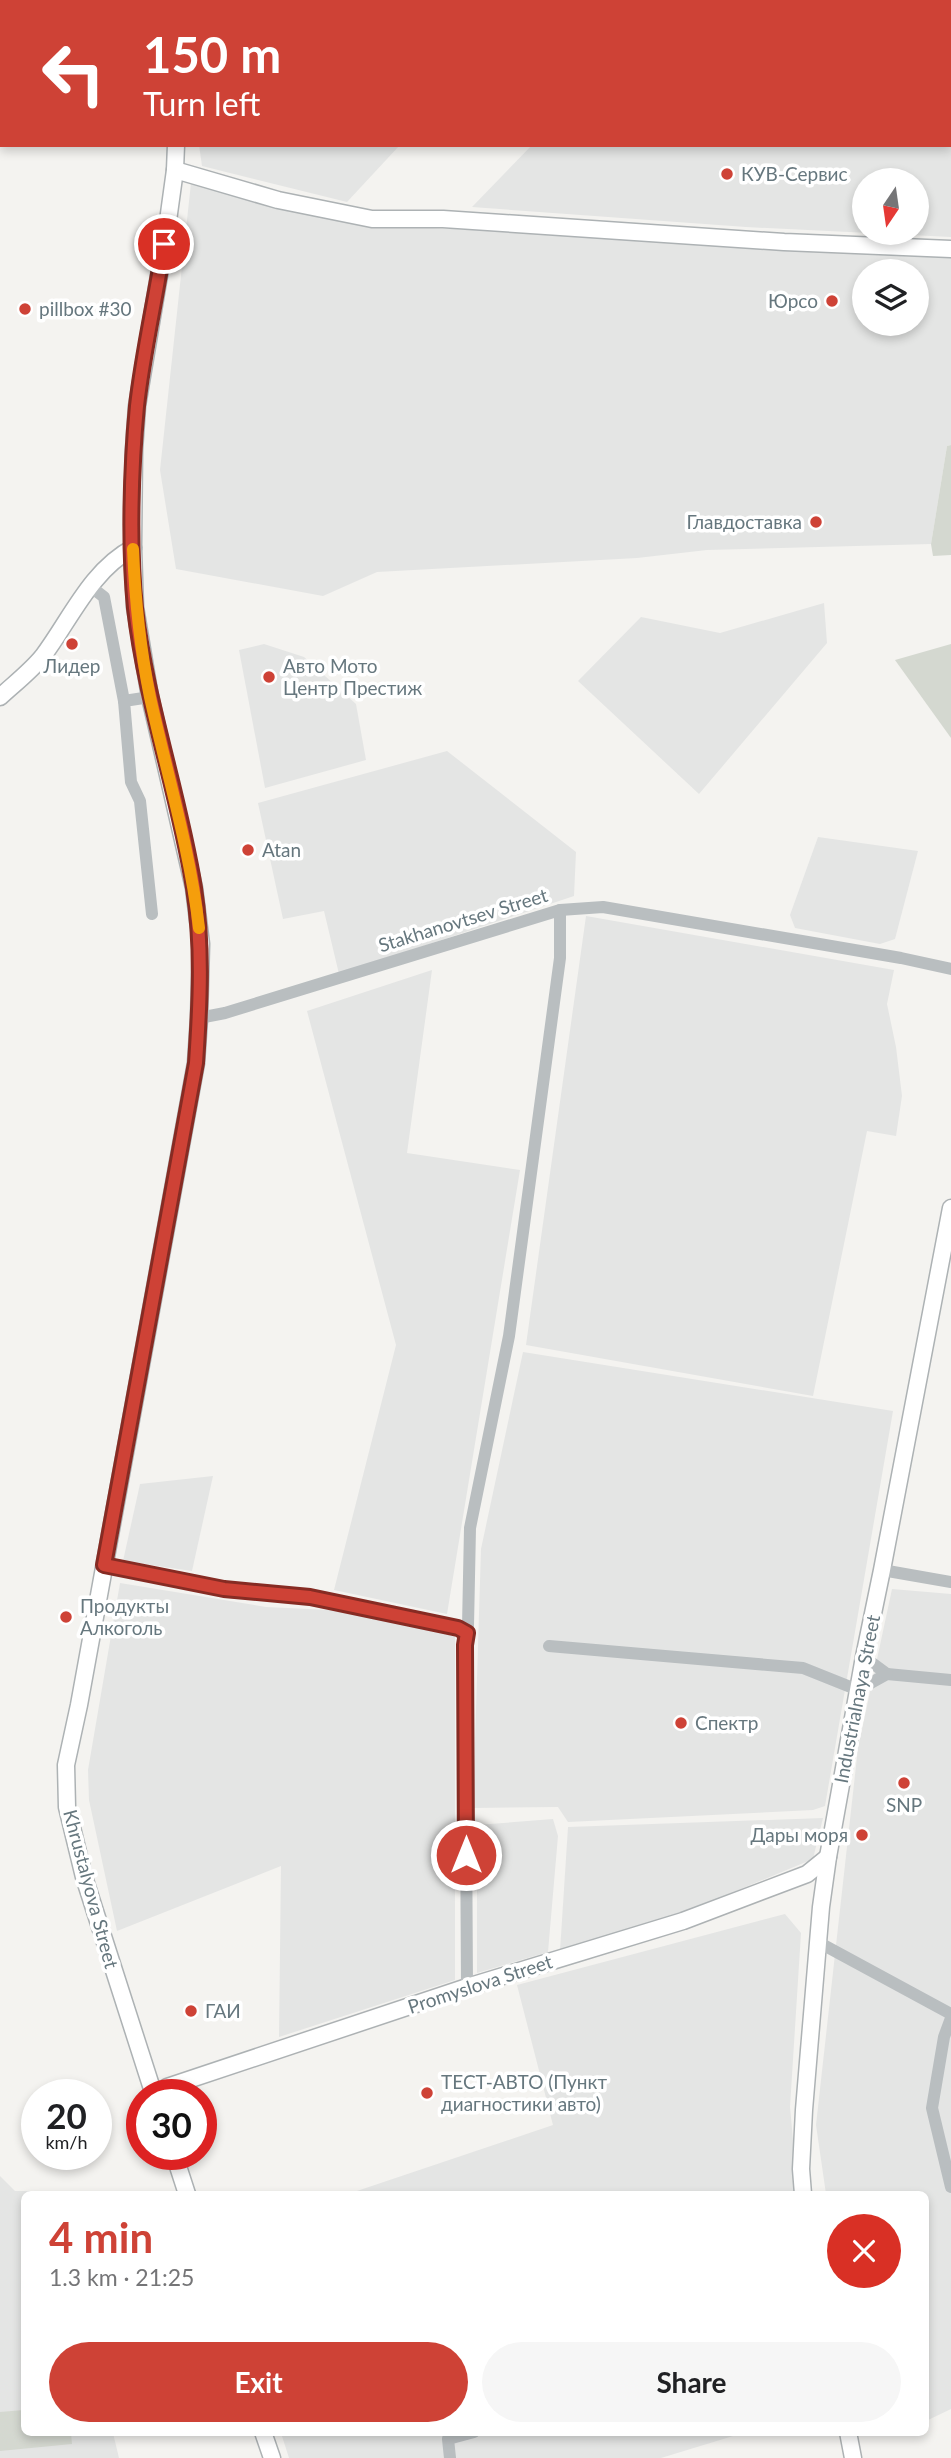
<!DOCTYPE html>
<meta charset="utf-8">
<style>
:root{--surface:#fff;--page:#f6f6f6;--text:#202124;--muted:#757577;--accent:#ce4236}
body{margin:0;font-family:Lato,sans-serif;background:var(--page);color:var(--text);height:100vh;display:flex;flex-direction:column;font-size:26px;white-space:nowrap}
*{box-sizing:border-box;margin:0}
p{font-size:23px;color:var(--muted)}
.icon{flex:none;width:38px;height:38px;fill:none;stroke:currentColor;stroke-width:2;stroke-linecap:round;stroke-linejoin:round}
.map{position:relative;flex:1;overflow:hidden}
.drawer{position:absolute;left:21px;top:2191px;width:908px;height:245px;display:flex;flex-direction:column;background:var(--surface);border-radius:10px;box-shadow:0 4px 10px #0003}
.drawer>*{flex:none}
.top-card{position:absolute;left:0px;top:0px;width:952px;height:147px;box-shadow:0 4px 10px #0003;background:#ce4236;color:#fff;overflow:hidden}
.needle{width:46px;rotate:193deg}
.tools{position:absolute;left:852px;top:168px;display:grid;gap:14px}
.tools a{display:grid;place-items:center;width:77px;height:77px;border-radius:50%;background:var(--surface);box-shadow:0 4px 10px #0003;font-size:35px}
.speed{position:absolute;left:21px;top:2079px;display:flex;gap:14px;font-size:35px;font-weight:700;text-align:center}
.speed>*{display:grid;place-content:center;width:91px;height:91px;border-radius:50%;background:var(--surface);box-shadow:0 4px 10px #0003;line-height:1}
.speed small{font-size:18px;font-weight:400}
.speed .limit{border:10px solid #d22;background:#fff;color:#111}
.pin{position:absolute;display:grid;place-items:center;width:60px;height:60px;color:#fff;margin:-30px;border:4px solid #fff;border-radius:50%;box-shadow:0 2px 7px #0007}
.me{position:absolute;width:77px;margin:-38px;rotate:0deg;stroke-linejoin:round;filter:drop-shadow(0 0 5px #0008)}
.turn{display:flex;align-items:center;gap:24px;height:147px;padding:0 28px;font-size:32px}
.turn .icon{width:91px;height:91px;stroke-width:2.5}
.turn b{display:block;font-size:49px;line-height:60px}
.round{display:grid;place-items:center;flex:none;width:74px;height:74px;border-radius:37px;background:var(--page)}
.summary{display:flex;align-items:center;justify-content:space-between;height:119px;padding:0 28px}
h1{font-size:42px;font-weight:700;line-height:52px;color:var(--accent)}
.primary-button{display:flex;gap:14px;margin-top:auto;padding:14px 28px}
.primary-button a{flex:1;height:80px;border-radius:42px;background:var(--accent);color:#fff;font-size:28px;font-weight:700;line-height:80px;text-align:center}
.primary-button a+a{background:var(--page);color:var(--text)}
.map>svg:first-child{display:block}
</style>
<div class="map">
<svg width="951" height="2458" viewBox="0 0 951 2458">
<rect width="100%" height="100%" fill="#f4f3f0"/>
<g fill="#e4e5e4" fill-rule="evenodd">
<polygon points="523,0 951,0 951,19 950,2"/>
<path d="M 951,23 L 951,237 L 746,227 L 472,207 L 532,145 L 950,145 ZM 864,180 L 917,180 L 917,233 L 864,233 Z"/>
<polygon points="199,145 400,145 347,202 202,166"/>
<path d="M 191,183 L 371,225 L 951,253 L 951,445 L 947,446 L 931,544 L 707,550 L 637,558 L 377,572 L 323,596 L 176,569 L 160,470 ZM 864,271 L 917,271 L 917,324 L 864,324 Z"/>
<polygon points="824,603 827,643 699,794 578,681 641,617 720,633"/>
<polygon points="264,644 304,657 356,704 366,760 265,788 239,650"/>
<polygon points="447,751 576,852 574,896 339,974 324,911 283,919 258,803"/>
<polygon points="818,837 918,851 895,939 880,944 795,928 790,915"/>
<polygon points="586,916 894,970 887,1004 896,1047 902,1096 896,1136 867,1131 813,1396 526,1345"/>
<polygon points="432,970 407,1153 520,1170 447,1614 334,1590 396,1345 307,1011"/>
<polygon points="523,1352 893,1411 825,1806 813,1810 568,1822 558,1807 473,1808 481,1549"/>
<polygon points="213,1476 192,1571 123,1561 140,1484"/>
<polygon points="120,1583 266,1607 330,1610 455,1631 455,1980 279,2037 281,1866 117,1931 89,1800 88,1770"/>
<polygon points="892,1589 951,1594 951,2409 926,2421 926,2194 826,2194 816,2125 858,1748"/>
<polygon points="823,1818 813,1859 673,1917 560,1951 568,1827"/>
<polygon points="553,1819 558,1836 548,1952 477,1973 477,1825"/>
<polygon points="785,1914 801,1933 790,2107 798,2194 348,2194 553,2125 517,1985"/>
<polygon points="0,2176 15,2191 34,2191 35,2194 24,2194 24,2432 113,2433 119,2458 0,2458"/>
<polygon points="281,2433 743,2433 661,2458 289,2458"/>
</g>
<g fill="#d4d8d0">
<polygon points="951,445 951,555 933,556 931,544 947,446"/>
<polygon points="951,644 951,738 895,660"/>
<polygon points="24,2410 24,2432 71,2433 72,2444 0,2451 0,2412"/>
</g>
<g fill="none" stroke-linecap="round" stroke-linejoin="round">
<defs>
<g id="major">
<polyline points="146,0 146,2"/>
<polyline points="175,170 278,200 372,219 443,219 784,242 951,249"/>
<path d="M 0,697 C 14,684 31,671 43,656 C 70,620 91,570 133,548"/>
<polyline points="154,2095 84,1877 67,1807 66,1765 79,1705 196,1063 199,1018 201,944 194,888 150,697 135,607 133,548 134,450 137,406 167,228 175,170 176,145"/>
<polyline points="154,2095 167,2087 467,1987 683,1921 807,1874 828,1857"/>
<polyline points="174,2154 187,2194"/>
<polyline points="803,2194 801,2169 804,2110 821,1907 828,1857 864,1657 882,1570 951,1208"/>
<polyline points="263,2432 272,2458"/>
<polyline points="848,2432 853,2458"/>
</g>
</defs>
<use href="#major" stroke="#adb2b4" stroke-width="19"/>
<g stroke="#b9bec0" stroke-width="12">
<polyline points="91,587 104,597 124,701"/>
<polyline points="150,697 124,701 131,782 140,801 152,914"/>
<polyline points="199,1018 225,1013 560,910 603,907 901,958 951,969"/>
<polyline points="104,1565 224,1589 310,1597 458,1628 467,1633"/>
<polyline points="882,1570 951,1582"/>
<polyline points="549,1646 803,1668 858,1690 887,1674 951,1680"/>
<polyline points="864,1657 887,1674"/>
<polyline points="818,1942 951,2014"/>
<polyline points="467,1987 465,1645 468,1626 470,1528 509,1336 560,958 560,910"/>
<polyline points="951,2018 944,2037 932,2108 951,2187"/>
<polyline points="450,2458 448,2439 474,2432"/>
</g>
<use href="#major" stroke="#fff" stroke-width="16"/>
</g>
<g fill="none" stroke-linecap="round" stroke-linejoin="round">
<defs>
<path id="route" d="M 164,244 C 156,298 143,352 137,406 C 131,468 129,547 135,608 C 146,703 179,794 194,888 C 203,946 200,1004 196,1063 L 104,1565 L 224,1589 L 310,1597 L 458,1628 L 467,1633 L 465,1645 L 466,1855"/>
</defs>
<use href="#route" stroke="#862b23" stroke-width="18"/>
<use href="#route" stroke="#ce4236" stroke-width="12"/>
<path stroke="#f59e0b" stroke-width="12" d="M 133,549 C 135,599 140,648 150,697 C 167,774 190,850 199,928"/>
</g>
<g fill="#ce4236" stroke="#fff" stroke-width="2.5">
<circle cx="727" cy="174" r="7"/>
<circle cx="832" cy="301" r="7"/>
<circle cx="25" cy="309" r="7"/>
<circle cx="816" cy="522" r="7"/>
<circle cx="72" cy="644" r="7"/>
<circle cx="269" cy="677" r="7"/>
<circle cx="248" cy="850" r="7"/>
<circle cx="66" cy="1617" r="7"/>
<circle cx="681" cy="1723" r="7"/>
<circle cx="904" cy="1783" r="7"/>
<circle cx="862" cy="1835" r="7"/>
<circle cx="191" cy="2011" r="7"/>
<circle cx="427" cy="2093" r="7"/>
</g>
<g text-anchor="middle" stroke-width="7" stroke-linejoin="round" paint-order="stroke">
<g font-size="19" fill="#66777e" stroke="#fff" text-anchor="start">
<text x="741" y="181">КУВ-Сервис</text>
<text x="818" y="308" text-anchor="end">Юрсо</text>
<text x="39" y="316">pillbox #30</text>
<text x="802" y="529" text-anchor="end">Главдоставка</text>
<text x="72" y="673" text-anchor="middle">Лидер</text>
<text x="283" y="673">Авто Мото<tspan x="283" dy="22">Центр Престиж</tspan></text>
<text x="262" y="857">Atan</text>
<text x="80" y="1613">Продукты<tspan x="80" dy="22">Алкоголь</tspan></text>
<text x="695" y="1730">Спектр</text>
<text x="904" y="1812" text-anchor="middle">SNP</text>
<text x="848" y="1842" text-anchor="end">Дары моря</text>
<text x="205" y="2018">ГАИ</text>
<text x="441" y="2089">ТЕСТ-АВТО (Пункт<tspan x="441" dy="22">диагностики авто)</tspan></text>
</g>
<g font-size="19" fill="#66777e" stroke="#fff">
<text transform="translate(463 920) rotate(-17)" y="7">Stakhanovtsev Street</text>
<text transform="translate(857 1699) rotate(-79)" y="7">Industrialnaya Street</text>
<text transform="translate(91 1889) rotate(75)" y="7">Khrustalyova Street</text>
<text transform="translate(480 1984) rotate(-18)" y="7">Promyslova Street</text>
</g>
</g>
</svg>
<div class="tools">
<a><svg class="needle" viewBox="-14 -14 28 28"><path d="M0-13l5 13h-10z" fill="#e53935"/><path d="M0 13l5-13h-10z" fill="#757577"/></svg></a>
<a><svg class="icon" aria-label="layers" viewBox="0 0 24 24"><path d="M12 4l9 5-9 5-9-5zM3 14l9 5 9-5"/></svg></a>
</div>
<div class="speed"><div>20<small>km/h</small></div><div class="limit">30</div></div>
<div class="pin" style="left:164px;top:244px;background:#d93025"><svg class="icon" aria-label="arrive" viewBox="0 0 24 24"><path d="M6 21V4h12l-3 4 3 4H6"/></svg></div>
<svg class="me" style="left:466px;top:1855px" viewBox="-20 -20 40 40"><circle r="17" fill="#ce4236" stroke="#fff" stroke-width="3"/><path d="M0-11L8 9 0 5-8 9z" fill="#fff"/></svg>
<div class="top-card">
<div class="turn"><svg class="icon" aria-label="left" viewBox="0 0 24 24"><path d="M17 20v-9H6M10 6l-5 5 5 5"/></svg><div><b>150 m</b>Turn left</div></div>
</div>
<section class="drawer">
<div class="summary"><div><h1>4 min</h1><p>1.3 km · 21:25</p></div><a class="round" style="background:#d93025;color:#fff"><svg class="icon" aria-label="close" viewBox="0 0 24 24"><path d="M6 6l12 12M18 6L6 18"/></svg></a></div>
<div class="primary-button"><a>Exit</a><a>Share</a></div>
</section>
</div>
